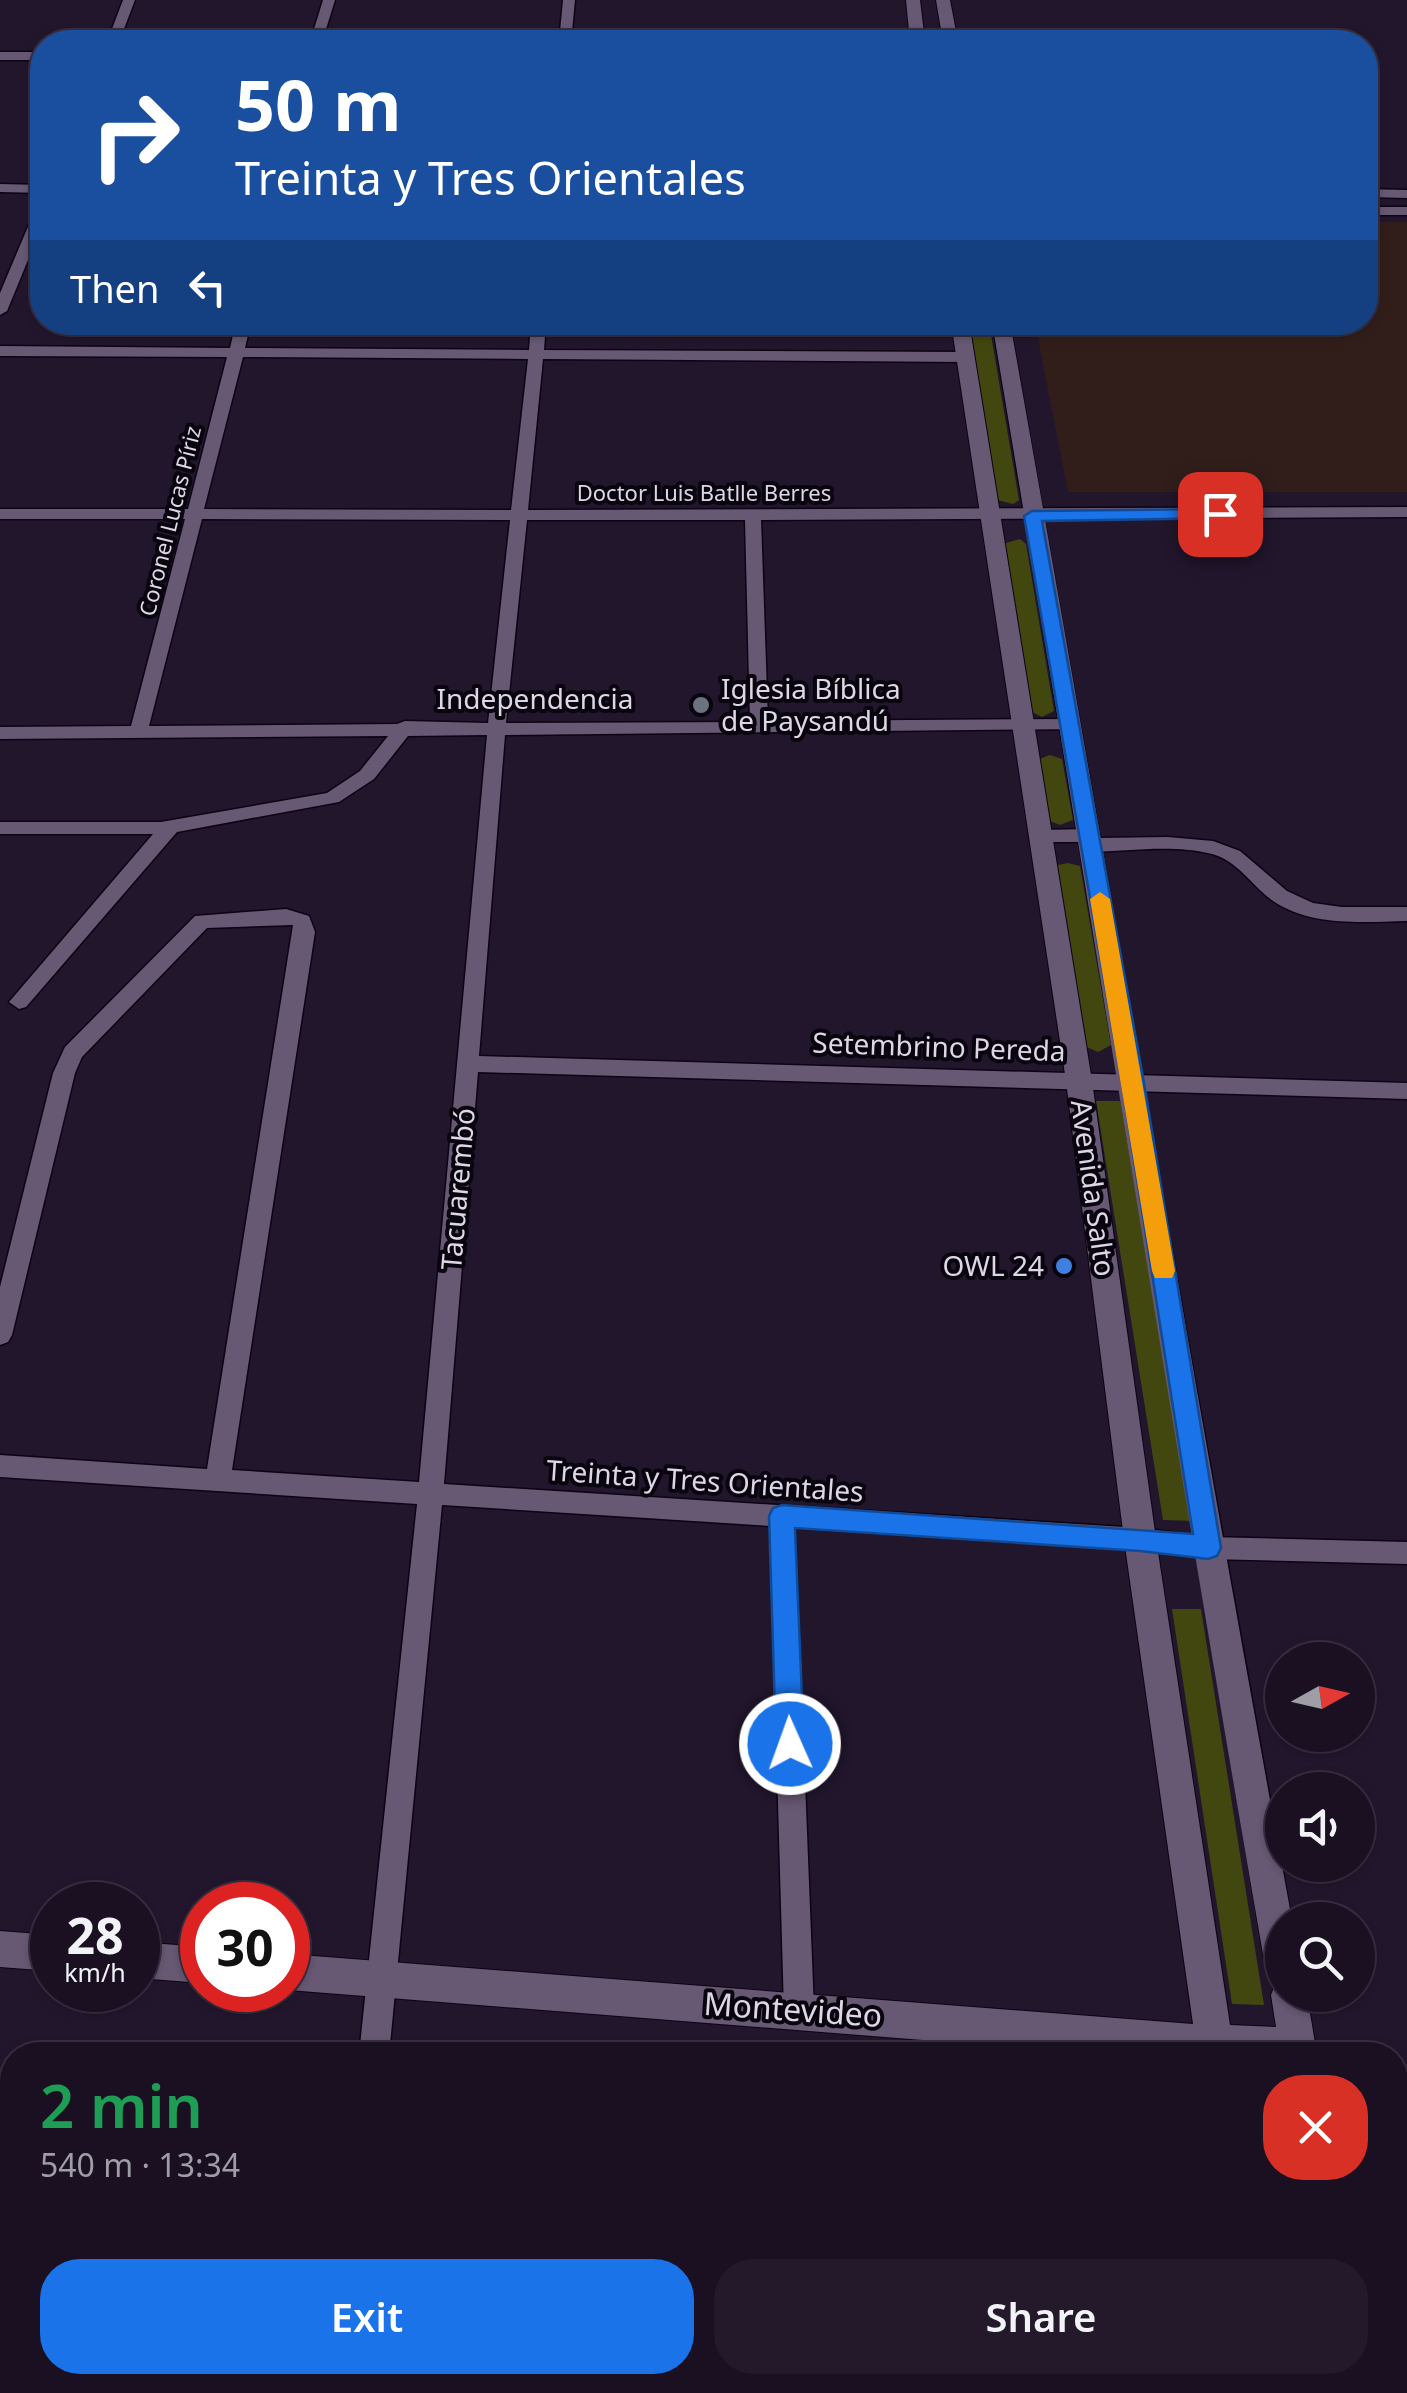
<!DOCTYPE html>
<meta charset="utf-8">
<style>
:root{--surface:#1a1022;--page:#23192a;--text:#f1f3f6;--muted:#9f9da5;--line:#383040;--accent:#1a73e8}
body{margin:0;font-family:"Noto Sans",sans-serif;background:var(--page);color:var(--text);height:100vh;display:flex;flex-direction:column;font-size:38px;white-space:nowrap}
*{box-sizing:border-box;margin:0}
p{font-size:32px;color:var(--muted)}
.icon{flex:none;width:55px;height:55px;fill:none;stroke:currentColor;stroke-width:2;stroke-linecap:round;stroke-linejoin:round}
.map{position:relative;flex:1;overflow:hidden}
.sheet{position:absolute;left:0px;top:2042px;width:1408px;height:352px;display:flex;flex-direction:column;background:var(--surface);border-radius:40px 40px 0 0;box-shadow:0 2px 8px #0004,0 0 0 2px var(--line)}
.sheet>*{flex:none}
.hud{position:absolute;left:30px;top:30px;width:1348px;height:305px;border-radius:40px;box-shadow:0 2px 8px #0004,0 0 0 2px var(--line);background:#1a4fa0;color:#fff;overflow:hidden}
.needle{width:65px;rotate:82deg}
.tools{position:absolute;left:1265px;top:1642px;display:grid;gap:20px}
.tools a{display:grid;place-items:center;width:110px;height:110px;border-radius:50%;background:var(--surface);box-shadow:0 2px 8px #0004,0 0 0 2px var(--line);font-size:50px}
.speed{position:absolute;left:30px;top:1882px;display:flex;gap:20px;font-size:50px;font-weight:700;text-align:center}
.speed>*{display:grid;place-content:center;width:130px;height:130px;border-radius:50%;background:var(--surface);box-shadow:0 2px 8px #0004,0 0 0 2px var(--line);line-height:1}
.speed small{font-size:25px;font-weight:400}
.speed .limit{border:15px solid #d22;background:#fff;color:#111}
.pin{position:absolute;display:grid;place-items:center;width:85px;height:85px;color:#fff;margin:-42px;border-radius:20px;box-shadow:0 5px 15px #0006}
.me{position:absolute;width:110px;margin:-55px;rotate:358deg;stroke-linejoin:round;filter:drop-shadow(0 0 8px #0008)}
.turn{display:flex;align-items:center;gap:35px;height:210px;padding:0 40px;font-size:45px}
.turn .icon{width:130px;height:130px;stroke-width:2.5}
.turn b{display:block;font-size:70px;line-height:85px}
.then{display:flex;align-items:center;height:95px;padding:0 40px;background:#0003;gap:20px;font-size:38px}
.round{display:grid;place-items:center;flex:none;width:105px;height:105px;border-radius:40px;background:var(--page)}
.head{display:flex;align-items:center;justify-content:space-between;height:170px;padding:0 40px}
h1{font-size:60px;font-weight:600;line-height:75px;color:#1e9e55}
.primary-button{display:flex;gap:20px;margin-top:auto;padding:20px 40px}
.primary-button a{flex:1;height:115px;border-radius:40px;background:var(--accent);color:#fff;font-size:40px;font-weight:600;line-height:115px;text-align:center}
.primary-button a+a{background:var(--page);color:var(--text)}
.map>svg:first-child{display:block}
</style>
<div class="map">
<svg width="1407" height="2393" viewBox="0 0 1407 2393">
<rect width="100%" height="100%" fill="#22162d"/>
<polygon fill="#311e1b" points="1365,222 1407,222 1407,492 1068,492 1035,323 1365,322"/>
<g fill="#42460f">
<polygon points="969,323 989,323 1019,500 1013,504 997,500"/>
<polygon points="1020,539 1026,544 1054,711 1042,717 1030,711 1003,544"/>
<polygon points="1050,755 1062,759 1073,820 1060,825 1047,820 1037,760"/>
<polygon points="1068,863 1080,866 1111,1045 1098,1052 1082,1045 1053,866"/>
<polygon points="1096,1101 1121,1101 1193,1521 1163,1520"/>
<polygon points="1172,1609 1201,1609 1264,2005 1232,2004"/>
</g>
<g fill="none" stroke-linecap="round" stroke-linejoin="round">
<defs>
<g id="minor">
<polygon points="123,0 135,0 119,42 107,42"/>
<polygon points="323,0 335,0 322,42 310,42"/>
<polygon points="563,0 575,0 571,42 559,42"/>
<rect x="0" y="52" width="42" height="8"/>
<polygon points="0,184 42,185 42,193 0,192"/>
<polygon points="1365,189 1407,190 1407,198 1365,197"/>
<polygon points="42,206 42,226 7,311 0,315 0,293 35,210"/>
<rect x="1365" y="207" width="42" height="8"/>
<path d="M 236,322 L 251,322 L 245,348 L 529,350 L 531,322 L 546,322 L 544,350 L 965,352 L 973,357 L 965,362 L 543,359 L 528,510 L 1407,507 L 1407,517 L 761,520 L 768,721 L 1070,719 L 1079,725 L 1077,729 L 505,735 L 479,1056 L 1407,1083 L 1407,1099 L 478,1072 L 444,1484 L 1140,1528 L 1208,1537 L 1407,1542 L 1407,1564 L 1208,1559 L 1140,1550 L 795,1528 L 814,2010 L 809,2020 L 799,2025 L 789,2020 L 784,2010 L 770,1526 L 442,1505 L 389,2055 L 359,2055 L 417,1504 L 0,1477 L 0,1455 L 207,1469 L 293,925 L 207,928 L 82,1057 L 75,1073 L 12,1335 L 8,1342 L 0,1345 L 0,1287 L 53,1073 L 65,1047 L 195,916 L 286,909 L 309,916 L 315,932 L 232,1470 L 419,1482 L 487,735 L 408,736 L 374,779 L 339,802 L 177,832 L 26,1007 L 19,1009 L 9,1002 L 153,834 L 0,834 L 0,822 L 161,822 L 327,793 L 360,771 L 388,736 L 0,739 L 0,727 L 131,726 L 185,519 L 0,519 L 0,509 L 188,509 L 227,357 L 0,356 L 0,346 L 230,348 ZM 243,357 L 528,359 L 511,510 L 204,509 ZM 202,519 L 510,520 L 488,723 L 405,721 L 397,724 L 149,726 ZM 527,520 L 745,520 L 750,722 L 506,723 Z"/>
<path d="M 1089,829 L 1096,830 L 1097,838 L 1168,837 L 1213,841 L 1240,851 L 1287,891 L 1313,903 L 1342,907 L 1407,907 L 1407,921 C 1362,922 1312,927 1273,901 C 1252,886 1238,861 1212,854 C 1174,844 1129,851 1090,852 L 1083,850 L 1082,842 L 1039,842 L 1029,836 L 1039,830 Z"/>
<rect x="329" y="2382" width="32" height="11"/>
</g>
<g id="tertiary">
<polygon points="906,0 920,0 925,42 910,42"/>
<polygon points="936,0 950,0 958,42 943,42"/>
<polygon points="951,322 969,322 1092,1081 1156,1539 1230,2025 1276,2027 1271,1995 1276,1982 1282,1980 1282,1995 1307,1995 1317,2055 1113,2055 288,1990 288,1954 1193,2024 1124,1539 1066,1081"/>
<path d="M 992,322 L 1010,322 C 1105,855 1194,1388 1292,1920 L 1282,1920 L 1282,1978 L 1269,1973 L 1264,1960 C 1169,1415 1084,868 992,322 Z"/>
<polygon points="0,1931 52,1935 52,1971 0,1967"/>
<polygon points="138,1942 202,1947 202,1983 138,1978"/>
<polygon points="1242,2382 1282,2382 1283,2393 1243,2393"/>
<polygon points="1336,2382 1376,2382 1378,2393 1338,2393"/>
</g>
</defs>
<use href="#minor" stroke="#0c0314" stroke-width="3"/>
<use href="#tertiary" stroke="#0c0314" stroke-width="2"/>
<use href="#minor" fill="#675873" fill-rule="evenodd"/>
<use href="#tertiary" fill="#675873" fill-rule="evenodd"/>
</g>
<polygon fill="#1a73e8" stroke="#114b97" stroke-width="2.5" points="1220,509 1228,514 1226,518 1042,521 1144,1083 1221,1548 1217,1556 1208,1559 1140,1551 795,1528 804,1744 800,1753 790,1757 780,1753 776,1744 769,1516 773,1508 782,1505 1193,1534 1122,1083 1024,516 1032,511"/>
<polygon fill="#f59e0b" points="1100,892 1110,899 1175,1271 1172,1278 1155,1278 1152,1271 1090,899"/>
<circle fill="#6b7280" stroke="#09050e" stroke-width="4" cx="701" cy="705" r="10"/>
<circle fill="#3f7fe0" stroke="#09050e" stroke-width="4" cx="1064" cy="1266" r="10"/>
<g text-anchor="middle" stroke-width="8" stroke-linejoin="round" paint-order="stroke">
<g font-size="22" fill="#ded6e6" stroke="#09050e">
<text x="704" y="501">Doctor Luis Batlle Berres</text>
<text transform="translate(170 521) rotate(-76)" y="8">Coronel Lucas Píriz</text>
</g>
<g font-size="28" fill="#ded6e6" stroke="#09050e" text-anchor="start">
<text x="721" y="699">Iglesia Bíblica<tspan x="721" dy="32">de Paysandú</tspan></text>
<text x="1044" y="1276" text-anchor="end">OWL 24</text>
</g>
<g font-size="28" fill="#ded6e6" stroke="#09050e">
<text x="535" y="709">Independencia</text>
<text transform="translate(939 1047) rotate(2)" y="10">Setembrino Pereda</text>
<text transform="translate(1093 1188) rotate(82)" y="10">Avenida Salto</text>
<text transform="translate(458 1189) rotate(-85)" y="10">Tacuarembó</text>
<text transform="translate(705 1481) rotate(4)" y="10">Treinta y Tres Orientales</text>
</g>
<g font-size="32" fill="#ded6e6" stroke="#09050e">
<text transform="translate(793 2010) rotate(4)" y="11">Montevideo</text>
</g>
</g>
</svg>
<div class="tools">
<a><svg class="needle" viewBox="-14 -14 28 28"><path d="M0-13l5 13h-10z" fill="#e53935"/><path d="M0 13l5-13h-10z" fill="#9f9da5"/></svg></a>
<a><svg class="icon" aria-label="sound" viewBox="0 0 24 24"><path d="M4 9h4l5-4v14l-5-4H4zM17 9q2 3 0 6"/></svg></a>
<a><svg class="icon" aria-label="search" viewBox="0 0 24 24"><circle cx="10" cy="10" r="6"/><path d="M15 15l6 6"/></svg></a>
</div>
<div class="speed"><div>28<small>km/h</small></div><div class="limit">30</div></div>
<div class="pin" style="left:1220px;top:514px;background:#d93025"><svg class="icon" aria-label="arrive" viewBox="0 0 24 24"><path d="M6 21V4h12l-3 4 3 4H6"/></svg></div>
<svg class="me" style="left:790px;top:1744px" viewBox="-20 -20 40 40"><circle r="17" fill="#1a73e8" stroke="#fff" stroke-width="3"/><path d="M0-11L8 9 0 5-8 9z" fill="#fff"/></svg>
<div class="hud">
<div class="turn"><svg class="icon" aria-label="right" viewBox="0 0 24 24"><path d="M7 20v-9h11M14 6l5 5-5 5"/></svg><div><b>50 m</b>Treinta y Tres Orientales</div></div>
<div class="then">Then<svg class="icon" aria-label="left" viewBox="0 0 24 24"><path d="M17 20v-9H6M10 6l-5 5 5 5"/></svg></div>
</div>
<section class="sheet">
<div class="head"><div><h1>2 min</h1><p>540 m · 13:34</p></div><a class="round" style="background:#d93025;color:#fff"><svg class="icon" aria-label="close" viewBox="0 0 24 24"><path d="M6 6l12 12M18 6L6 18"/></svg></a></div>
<div class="primary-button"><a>Exit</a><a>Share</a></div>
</section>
</div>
